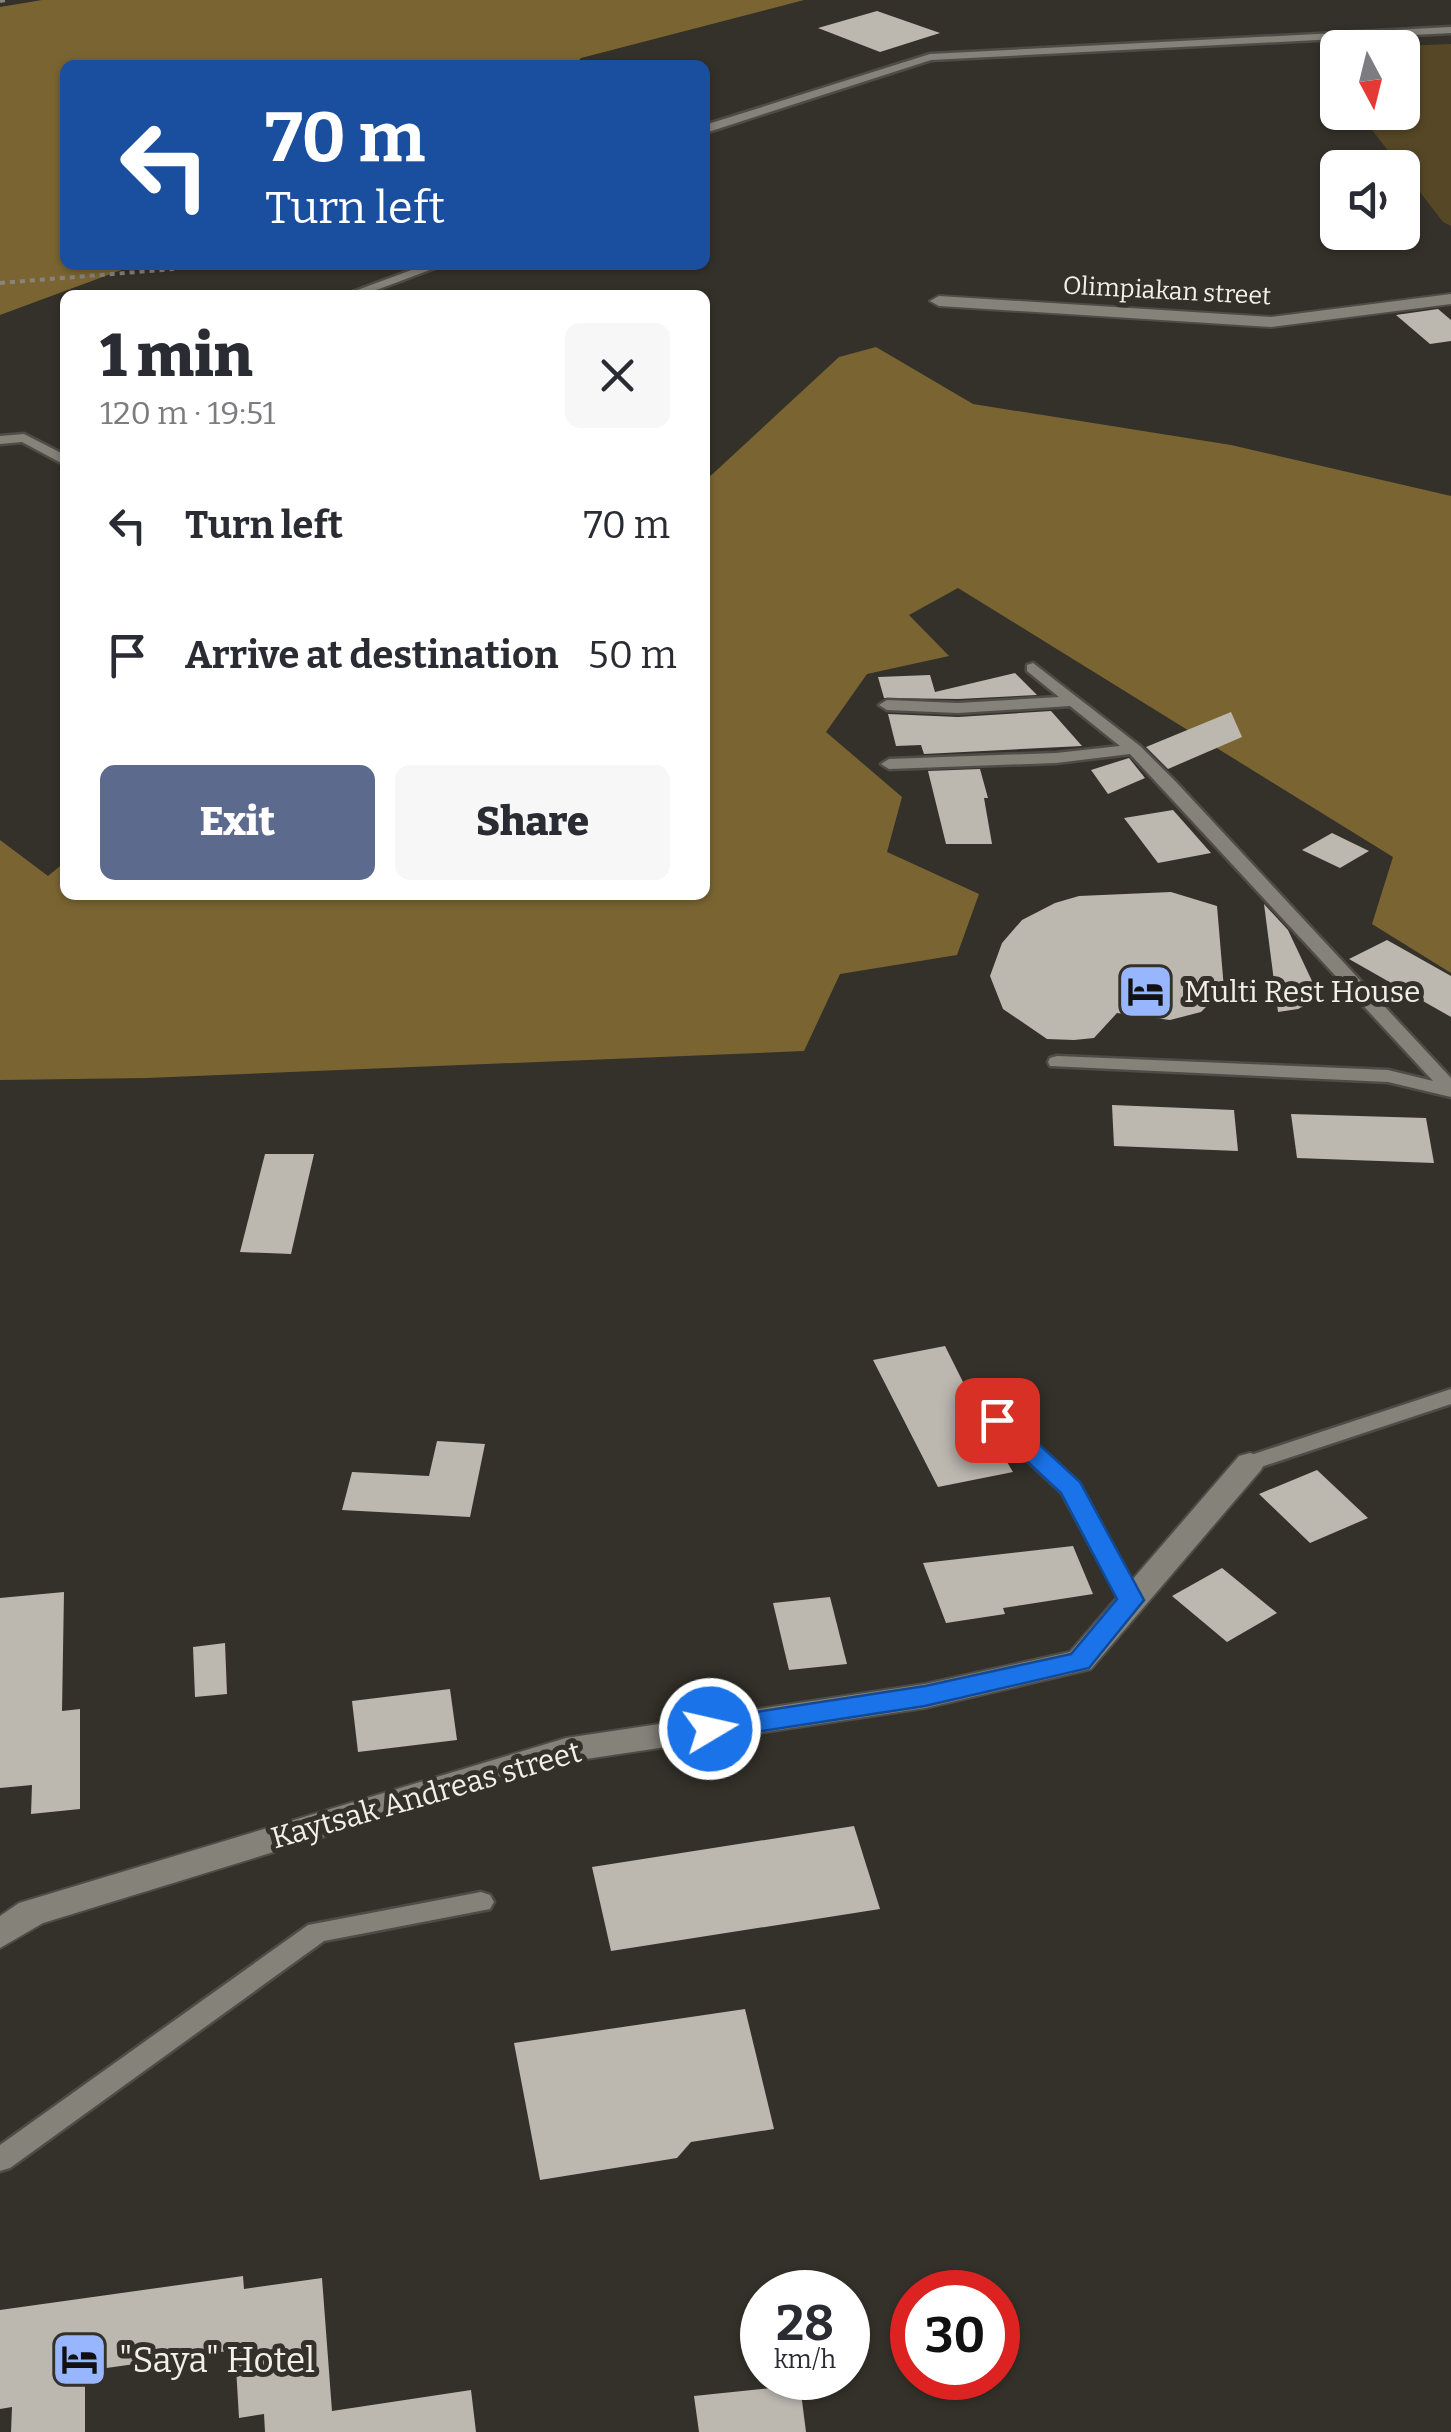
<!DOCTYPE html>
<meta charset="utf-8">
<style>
:root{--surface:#fff;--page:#f7f7f7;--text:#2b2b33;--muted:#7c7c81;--accent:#5c6a8e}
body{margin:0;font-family:Bitter,serif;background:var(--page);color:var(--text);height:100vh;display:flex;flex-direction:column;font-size:38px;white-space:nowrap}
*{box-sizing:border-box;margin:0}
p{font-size:32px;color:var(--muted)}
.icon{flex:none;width:55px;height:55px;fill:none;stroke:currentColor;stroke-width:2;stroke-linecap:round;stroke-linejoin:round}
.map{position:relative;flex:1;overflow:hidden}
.sheet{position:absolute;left:60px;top:290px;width:650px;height:610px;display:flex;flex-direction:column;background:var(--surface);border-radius:15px;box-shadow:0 2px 8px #0004}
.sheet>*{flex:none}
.hud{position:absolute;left:60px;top:60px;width:650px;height:210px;border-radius:15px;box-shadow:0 2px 8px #0004;background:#1a4fa0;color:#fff;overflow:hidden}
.needle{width:65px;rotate:173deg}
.tools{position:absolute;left:1320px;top:30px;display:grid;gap:20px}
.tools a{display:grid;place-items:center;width:100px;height:100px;border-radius:15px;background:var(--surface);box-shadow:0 2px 8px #0004;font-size:50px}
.speed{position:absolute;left:740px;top:2270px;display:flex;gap:20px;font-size:50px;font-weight:700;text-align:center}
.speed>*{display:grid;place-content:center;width:130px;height:130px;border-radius:50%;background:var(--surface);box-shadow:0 2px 8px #0004;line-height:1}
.speed small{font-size:25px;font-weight:400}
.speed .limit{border:15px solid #d22;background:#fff;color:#111}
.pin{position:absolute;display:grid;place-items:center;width:85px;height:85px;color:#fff;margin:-42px;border-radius:20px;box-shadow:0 5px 15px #0006}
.me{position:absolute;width:110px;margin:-55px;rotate:81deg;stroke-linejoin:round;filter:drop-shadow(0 0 8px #0008)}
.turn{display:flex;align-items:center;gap:35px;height:210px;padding:0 40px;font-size:45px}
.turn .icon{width:130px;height:130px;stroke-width:2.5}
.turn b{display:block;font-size:70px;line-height:85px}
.round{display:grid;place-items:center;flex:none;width:105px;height:105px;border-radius:15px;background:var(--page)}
.head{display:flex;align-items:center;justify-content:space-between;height:170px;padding:0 40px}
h1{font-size:60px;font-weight:800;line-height:75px}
.primary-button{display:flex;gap:20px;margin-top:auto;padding:20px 40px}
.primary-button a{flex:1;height:115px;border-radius:15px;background:var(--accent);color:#fff;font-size:40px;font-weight:800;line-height:115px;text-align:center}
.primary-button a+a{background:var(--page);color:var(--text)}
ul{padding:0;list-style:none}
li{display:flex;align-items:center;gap:30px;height:130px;padding:0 40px}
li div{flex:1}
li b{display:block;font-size:38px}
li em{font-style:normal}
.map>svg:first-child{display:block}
</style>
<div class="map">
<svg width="1451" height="2432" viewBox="0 0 1451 2432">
<rect width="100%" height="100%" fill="#34312a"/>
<polygon fill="#564726" points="1451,44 1451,226 1443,222 1359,113 1402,112 1402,48 1374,47"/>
<g fill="#7a6532">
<polygon points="42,0 804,0 581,58 575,65 65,65 65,265 135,265 0,315 0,7"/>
<polygon points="876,347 973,404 1231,445 1451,496 1451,973 1372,924 1393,857 958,588 909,615 949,656 867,674 826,732 902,797 887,852 979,894 957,955 840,974 804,1051 147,1078 0,1080 0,840 48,876 65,862 65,895 705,895 705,481 839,357"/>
</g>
<g fill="#bcb8b0">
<polygon points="877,11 940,33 880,52 818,28"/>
<polygon points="1438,309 1451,320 1451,341 1430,344 1396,315"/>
<polygon points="1015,673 1037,695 958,699 884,698 878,677 930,675 935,692"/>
<polygon points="1051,711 1082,746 924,754 921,745 896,746 888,714 958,717"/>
<polygon points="1231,712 1242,737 1168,769 1146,747"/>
<polygon points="1129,758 1145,778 1108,794 1091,770"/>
<polygon points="980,769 988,798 984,798 992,844 946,844 928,771"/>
<polygon points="1173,810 1211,853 1158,863 1124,818"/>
<polygon points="1332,833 1369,851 1340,868 1302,850"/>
<polygon points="1171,892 1217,906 1224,989 1201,1012 1170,1020 1117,1013 1094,1038 1074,1040 1047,1039 1003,1009 990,976 1002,943 1022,920 1055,903 1079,896"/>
<polygon points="1264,904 1288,930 1320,998 1298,1009 1278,1012"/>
<polygon points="1387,940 1451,976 1451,1017 1349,959"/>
<polygon points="1112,1105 1234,1110 1238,1151 1114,1146"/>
<polygon points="1291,1114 1426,1118 1434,1163 1297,1158"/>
<polygon points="265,1154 314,1154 291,1254 240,1252"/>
<polygon points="945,1346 983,1422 1013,1472 938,1487 873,1360"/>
<polygon points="437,1441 485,1444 470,1517 342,1510 352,1472 429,1476"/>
<polygon points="1317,1470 1368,1518 1310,1543 1259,1494"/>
<polygon points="1073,1546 1093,1594 1003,1608 1005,1614 946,1623 923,1563"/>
<polygon points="1222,1568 1277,1613 1227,1642 1172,1596"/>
<polygon points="64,1592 62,1711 80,1709 80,1809 31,1814 32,1785 0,1788 0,1598"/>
<polygon points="830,1597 847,1664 789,1670 773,1603"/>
<polygon points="225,1643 227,1694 195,1697 193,1647"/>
<polygon points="450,1689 457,1740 358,1752 352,1701"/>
<polygon points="854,1826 880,1909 611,1951 592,1867"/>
<polygon points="745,2009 774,2129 691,2142 677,2158 540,2180 514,2043"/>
<polygon points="243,2276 244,2289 322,2278 332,2411 471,2390 476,2432 265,2432 264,2414 239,2418 235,2350 85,2371 85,2432 11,2432 12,2407 0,2409 0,2310"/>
<polygon points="800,2385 806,2432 699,2432 694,2396"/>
</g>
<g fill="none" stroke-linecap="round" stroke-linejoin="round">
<defs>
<g id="service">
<polygon points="1451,27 1451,33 931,60 705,133 705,125 930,54"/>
<polygon points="425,265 443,265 363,295 344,295"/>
<polygon points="24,434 65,455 65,465 22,442 0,444 0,436"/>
<polygon points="1033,663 1140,746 1176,782 1451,1078 1451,1097 1388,1082 1050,1066 1048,1062 1050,1058 1057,1056 1388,1070 1433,1081 1130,754 1056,763 889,769 881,764 889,759 1056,753 1120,746 1070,706 958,713 887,710 879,705 887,700 958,703 1059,697 1027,671 1027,665"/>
<polygon points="1451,1389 1451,1404 1258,1468 1242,1468 1239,1463 1242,1458"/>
<polygon points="997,1413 1005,1415 1079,1483 1142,1600 1139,1606 1123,1606 1062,1493 989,1425 986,1420"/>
<polygon points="481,1892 490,1895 494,1902 490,1909 324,1941 10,2168 0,2171 0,2145 308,1925"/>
</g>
<polygon id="minor" points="1250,1453 1261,1456 1265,1463 1261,1470 1091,1669 925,1708 566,1762 43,1923 0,1948 0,1916 19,1903 566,1738 925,1684 1070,1652 1239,1456"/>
<polygon id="tertiary" points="1451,294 1451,304 1271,327 939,306 930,301 939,296 1271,317"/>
</defs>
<use href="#service" stroke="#4f4c47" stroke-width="5"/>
<use href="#minor" stroke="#4f4c47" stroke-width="4"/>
<use href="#tertiary" stroke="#4f4c47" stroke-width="4"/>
<g stroke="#87847e" stroke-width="4" stroke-dasharray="5 5" stroke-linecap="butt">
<polyline points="0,1 5,0"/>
<polyline points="0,283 174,269"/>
</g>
<use href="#service" fill="#85827a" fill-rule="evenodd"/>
<use href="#minor" fill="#85827a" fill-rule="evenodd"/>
<use href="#tertiary" fill="#85827a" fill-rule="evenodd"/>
</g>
<polygon fill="#1a73e8" stroke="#114b97" stroke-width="2.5" points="997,1411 1006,1414 1080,1482 1144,1600 1089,1668 925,1706 710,1739 700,1736 696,1729 700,1722 710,1719 925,1686 1071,1654 1117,1599 1061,1493 988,1425 985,1420 988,1414"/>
<defs>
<symbol id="hotel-square" viewBox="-11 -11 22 22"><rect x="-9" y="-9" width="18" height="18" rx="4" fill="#98b6fd" stroke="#34312a"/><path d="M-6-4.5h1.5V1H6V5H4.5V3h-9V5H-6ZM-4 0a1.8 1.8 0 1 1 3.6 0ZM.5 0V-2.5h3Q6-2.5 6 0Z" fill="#111"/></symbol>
</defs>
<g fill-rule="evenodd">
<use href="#hotel-square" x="1114" y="960" width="63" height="63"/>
<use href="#hotel-square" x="48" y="2328" width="63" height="63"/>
</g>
<g text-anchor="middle" stroke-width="10" stroke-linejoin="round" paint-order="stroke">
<g font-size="25" fill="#f1efea" stroke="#34312a">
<text transform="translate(1167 290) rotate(3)" y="9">Olimpiakan street</text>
</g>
<g font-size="30" fill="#f1efea" stroke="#34312a" text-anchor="start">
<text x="1184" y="1002">Multi Rest House</text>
</g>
<g font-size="30" fill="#f1efea" stroke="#34312a">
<text transform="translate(426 1795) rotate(-16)" y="10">Kaytsak Andreas street</text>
</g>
<g font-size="35" fill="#f1efea" stroke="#34312a" text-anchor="start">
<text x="119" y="2372">"Saya" Hotel</text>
</g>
</g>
</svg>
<div class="tools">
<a><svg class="needle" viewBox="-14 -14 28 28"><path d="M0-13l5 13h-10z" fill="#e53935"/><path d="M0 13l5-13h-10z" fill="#7c7c81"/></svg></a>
<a><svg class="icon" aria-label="sound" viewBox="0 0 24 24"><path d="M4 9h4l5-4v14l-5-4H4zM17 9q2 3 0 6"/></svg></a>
</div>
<div class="speed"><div>28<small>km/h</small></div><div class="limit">30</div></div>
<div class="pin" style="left:997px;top:1420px;background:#d93025"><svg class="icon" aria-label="arrive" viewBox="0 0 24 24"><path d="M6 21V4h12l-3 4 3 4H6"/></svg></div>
<svg class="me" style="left:710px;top:1729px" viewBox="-20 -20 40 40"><circle r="17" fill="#1a73e8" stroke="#fff" stroke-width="3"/><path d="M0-11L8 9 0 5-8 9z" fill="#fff"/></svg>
<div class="hud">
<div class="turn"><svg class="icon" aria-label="left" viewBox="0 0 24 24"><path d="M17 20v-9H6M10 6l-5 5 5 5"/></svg><div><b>70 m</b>Turn left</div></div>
</div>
<section class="sheet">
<div class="head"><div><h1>1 min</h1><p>120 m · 19:51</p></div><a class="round"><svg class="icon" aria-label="close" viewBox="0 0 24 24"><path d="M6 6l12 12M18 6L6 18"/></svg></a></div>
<ul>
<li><svg class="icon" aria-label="left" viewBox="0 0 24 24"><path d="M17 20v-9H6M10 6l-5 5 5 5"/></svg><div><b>Turn left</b></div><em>70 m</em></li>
<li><svg class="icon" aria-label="arrive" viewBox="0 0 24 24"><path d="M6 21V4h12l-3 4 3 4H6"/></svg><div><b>Arrive at destination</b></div><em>50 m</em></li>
</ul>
<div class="primary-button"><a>Exit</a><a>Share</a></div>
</section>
</div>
